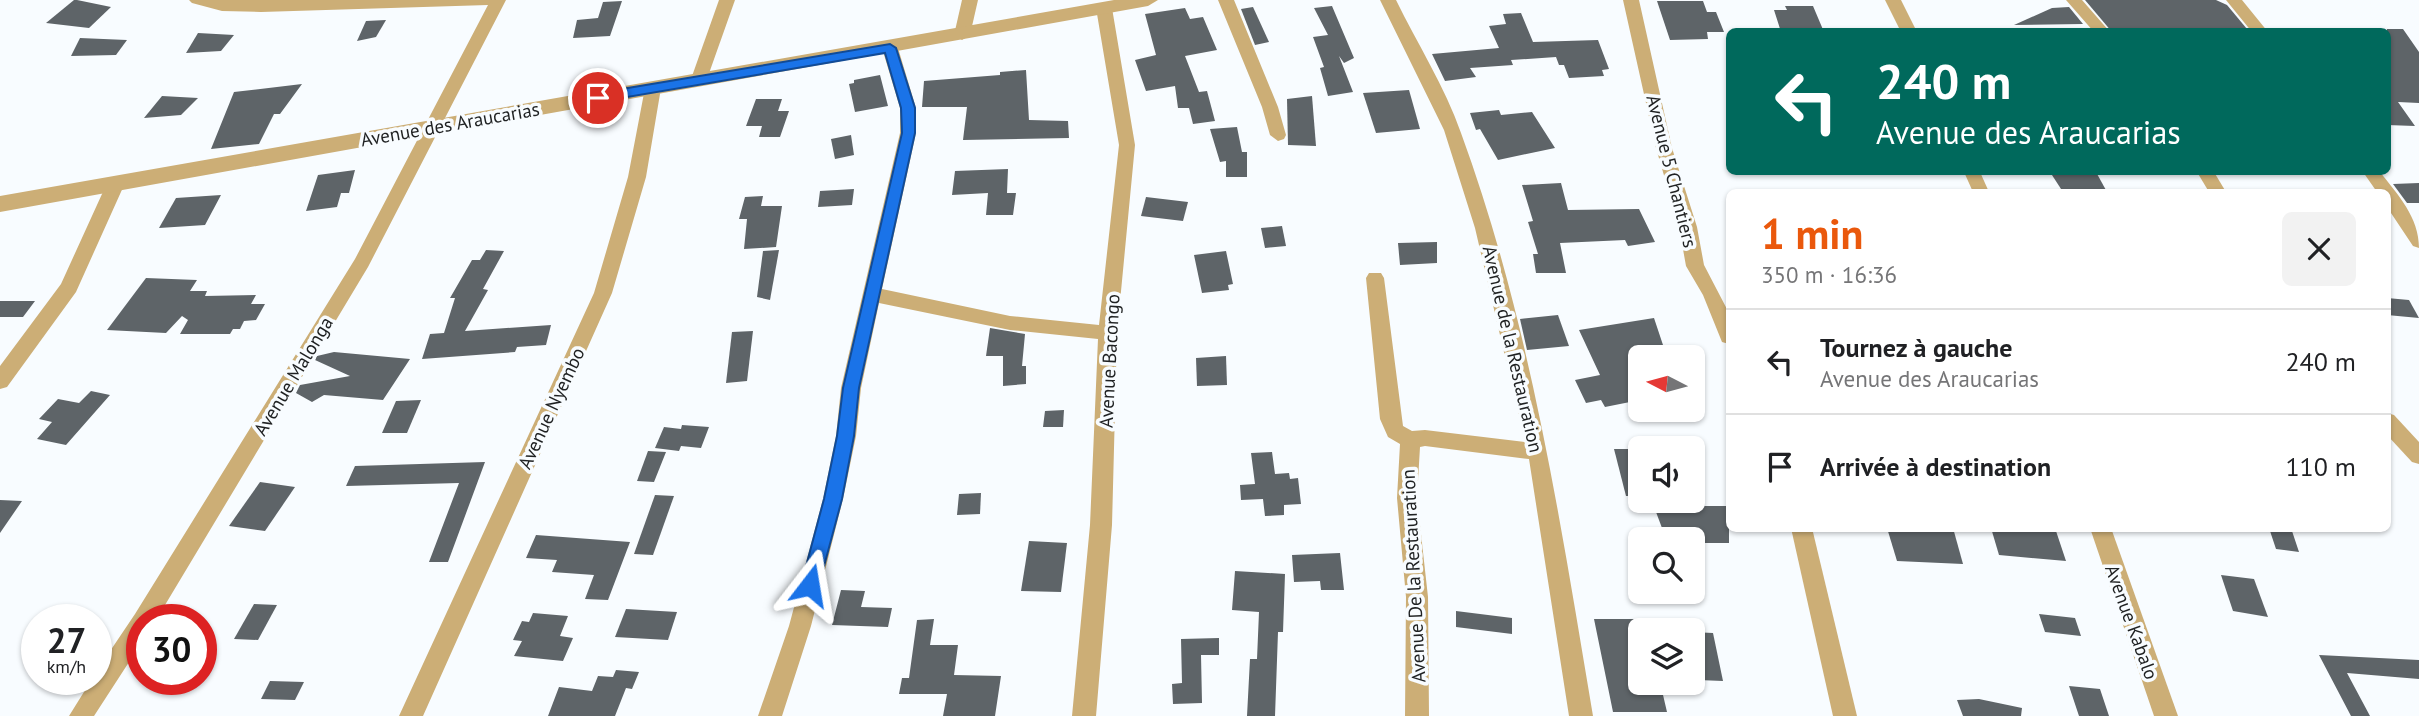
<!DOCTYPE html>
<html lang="fr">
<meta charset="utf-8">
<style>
:root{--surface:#fff;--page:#f2f2f2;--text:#202124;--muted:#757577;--line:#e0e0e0;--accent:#ea580c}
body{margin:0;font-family:"PT Sans",sans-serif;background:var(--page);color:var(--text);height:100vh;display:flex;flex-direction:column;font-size:26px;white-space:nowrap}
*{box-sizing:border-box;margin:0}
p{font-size:23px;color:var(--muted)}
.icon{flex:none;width:38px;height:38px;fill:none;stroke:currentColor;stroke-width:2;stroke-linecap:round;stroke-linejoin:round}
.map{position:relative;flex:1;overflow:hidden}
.side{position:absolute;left:1726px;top:189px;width:665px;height:343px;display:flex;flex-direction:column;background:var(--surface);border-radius:10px;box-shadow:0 2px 5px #0004}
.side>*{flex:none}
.top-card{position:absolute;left:1726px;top:28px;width:665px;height:147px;border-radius:10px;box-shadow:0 2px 5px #0004;background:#00695c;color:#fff;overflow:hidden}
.needle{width:46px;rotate:276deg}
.tools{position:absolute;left:1628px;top:345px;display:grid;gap:14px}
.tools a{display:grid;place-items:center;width:77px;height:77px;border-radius:10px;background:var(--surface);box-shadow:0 2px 5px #0004;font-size:35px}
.speed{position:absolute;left:21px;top:604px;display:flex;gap:14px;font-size:35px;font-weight:700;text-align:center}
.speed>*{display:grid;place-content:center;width:91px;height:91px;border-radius:50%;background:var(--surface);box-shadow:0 2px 5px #0004;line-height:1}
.speed small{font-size:18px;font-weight:400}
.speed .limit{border:10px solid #d22;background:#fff;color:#111}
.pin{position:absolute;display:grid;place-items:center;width:60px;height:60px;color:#fff;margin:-30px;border:4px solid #fff;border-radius:50%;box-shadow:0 2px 7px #0007}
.me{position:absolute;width:77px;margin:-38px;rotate:14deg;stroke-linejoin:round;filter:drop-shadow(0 0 5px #0008)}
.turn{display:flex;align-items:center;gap:24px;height:147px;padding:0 35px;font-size:32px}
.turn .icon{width:91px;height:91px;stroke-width:2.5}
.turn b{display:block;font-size:49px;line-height:60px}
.round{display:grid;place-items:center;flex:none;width:74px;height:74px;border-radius:10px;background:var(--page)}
.headline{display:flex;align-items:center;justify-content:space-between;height:119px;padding:0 35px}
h1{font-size:42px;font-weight:700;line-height:52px;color:var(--accent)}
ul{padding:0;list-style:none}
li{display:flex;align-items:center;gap:21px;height:105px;padding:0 35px;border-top:2px solid var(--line)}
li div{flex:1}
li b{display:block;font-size:26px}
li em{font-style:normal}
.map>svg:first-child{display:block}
</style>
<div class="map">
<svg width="2419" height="716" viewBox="0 0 2419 716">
<rect width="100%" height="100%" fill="#f8fcff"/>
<g fill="#5e6468">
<polygon points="74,0 77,0 111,7 89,28 46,23"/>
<polygon points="2085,0 2216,0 2227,5 2247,29 2112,32"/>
<polygon points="622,1 610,36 573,38 577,20 598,18 603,2"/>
<polygon points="1657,1 1703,1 1707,12 1716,12 1724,32 1707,32 1708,39 1670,40"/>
<polygon points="1332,6 1354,58 1344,63 1339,56 1353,92 1328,96 1320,68 1324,67 1313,37 1328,35 1314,8"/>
<polygon points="1785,6 1813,6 1824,32 1781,32 1774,10 1787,10"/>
<polygon points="1253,7 1269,42 1255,45 1241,9"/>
<polygon points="2069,7 2083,24 2014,25 2052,8"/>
<polygon points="1185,8 1190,19 1203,17 1217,50 1185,56 1199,92 1207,91 1215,121 1193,124 1189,108 1178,108 1175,86 1146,91 1135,60 1156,55 1145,14"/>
<polygon points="1521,13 1533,42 1598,40 1609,69 1602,70 1604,76 1569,78 1564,65 1559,65 1556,57 1511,60 1513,65 1470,68 1476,77 1445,81 1432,54 1499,48 1489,26 1506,24 1503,14"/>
<polygon points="386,20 376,37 357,41 366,21"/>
<polygon points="2387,29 2403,29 2419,52 2419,103 2398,102 2415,126 2387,125"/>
<polygon points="198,33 234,35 221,51 186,53"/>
<polygon points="80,38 127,40 116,55 71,56"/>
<polygon points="1026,70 1029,120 1068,121 1069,138 963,140 967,107 922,107 924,81 1000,75 1000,72"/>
<polygon points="880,75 888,106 855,112 849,84 854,83 854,80"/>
<polygon points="302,84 280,114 274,114 259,144 211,149 234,92"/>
<polygon points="1409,90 1420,129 1376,133 1363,93"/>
<polygon points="162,96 198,98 181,115 144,118"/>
<polygon points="1312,96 1316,146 1288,145 1287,99"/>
<polygon points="756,99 782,99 778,111 789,111 780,137 759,137 762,126 746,126"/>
<polygon points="1499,110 1501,115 1532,112 1555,148 1498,160 1480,129 1476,130 1470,113"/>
<polygon points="1237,127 1242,152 1247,152 1247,177 1226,177 1226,161 1220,162 1210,129"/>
<polygon points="851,135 854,155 835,159 831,139"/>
<polygon points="1008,169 1007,193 1016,193 1013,215 986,215 988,193 952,195 955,171"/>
<polygon points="355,170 349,193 341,193 337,207 306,211 318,175"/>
<polygon points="2050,172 2096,172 2107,192 2063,192"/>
<polygon points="1561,183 1568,210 1639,209 1655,242 1628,246 1625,240 1560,243 1566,273 1536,273 1533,254 1538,254 1528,222 1533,221 1522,185"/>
<polygon points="2419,183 2419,203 2407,203 2393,184"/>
<polygon points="854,189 852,205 818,207 820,191"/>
<polygon points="221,195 205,225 159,228 176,198"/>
<polygon points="763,196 761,206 782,206 776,247 744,249 747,219 739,219 745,197"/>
<polygon points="1146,197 1188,202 1183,221 1141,216"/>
<polygon points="1282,226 1286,246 1265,248 1261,228"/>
<polygon points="1437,242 1437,263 1400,265 1398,243"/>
<polygon points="486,250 504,251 483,289 488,290 465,331 551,325 546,345 517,347 515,352 422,359 430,334 444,333 455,298 450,298 472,260 480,260"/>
<polygon points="779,250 770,300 757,297 763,251"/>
<polygon points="1226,251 1233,284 1228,285 1229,290 1202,293 1194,255"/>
<polygon points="146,278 197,280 190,291 207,291 205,296 256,295 251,304 265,304 256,320 244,321 240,329 233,329 230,334 180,334 188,320 182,316 166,333 107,330"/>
<polygon points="2387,298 2409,300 2419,318 2387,315"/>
<polygon points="0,301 35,301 23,317 0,317"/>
<polygon points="1558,315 1569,346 1527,350 1520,319"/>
<polygon points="1654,318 1667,357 1640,357 1640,400 1605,407 1601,400 1586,403 1575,380 1600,375 1579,330"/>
<polygon points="990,328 1025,334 1022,366 1026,366 1026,384 1003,386 1003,356 986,356"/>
<polygon points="753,331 747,381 726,383 732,332"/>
<polygon points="334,352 410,359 383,400 324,395 312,402 296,393 300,385 350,376 315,360 317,356"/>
<polygon points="1226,356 1227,385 1197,386 1196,358"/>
<polygon points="91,391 110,395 66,445 37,439 52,422 39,419 58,399 79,403"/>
<polygon points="421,400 407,433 382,433 396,401"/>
<polygon points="1064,410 1063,427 1043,427 1045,411"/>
<polygon points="682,425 709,427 701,448 681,446 679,451 655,448 664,427 681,429"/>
<polygon points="1614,449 1640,449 1640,496 1626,496"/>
<polygon points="648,451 666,452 654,482 637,481"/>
<polygon points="1272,452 1275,474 1289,473 1290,479 1298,478 1301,504 1284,505 1284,515 1265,516 1263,499 1241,500 1240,485 1255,484 1251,453"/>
<polygon points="485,462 448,562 429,562 459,483 346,486 355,466"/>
<polygon points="260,482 295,487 265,531 229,526"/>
<polygon points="981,493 980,514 957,515 959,494"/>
<polygon points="655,495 674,496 653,555 634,554"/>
<polygon points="0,500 22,501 0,533"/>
<polygon points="1684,506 1729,506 1729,543 1692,543 1692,539 1671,539 1667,528 1662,528 1656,512 1685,509"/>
<polygon points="1887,528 1953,528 1963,564 1897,561"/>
<polygon points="1991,528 2055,528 2066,561 1999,555"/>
<polygon points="2269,528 2291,528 2299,552 2276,549"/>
<polygon points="536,535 630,542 608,600 585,599 594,575 552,572 557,560 526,558"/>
<polygon points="1029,541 1067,543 1061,592 1021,591"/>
<polygon points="1340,553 1344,590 1321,590 1320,581 1294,582 1292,555"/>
<polygon points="1235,571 1285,574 1283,632 1278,632 1275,716 1247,716 1250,659 1257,659 1259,612 1232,610"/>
<polygon points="2221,575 2254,579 2268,617 2233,611"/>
<polygon points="841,590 865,591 861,607 892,608 888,627 832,625"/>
<polygon points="254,604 277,605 258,640 234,639"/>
<polygon points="626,609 677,612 668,640 615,637"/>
<polygon points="1456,611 1512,618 1512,634 1456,627"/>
<polygon points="533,613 568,616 560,636 573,638 563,661 514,656 522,641 513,640 522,621 529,622"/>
<polygon points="2039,614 2075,618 2081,636 2045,632"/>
<polygon points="934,619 930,645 958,645 954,675 1001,676 995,716 943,716 947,694 899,694 902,678 909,678 917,620"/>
<polygon points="1594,619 1640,619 1640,682 1660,682 1667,712 1613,712"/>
<polygon points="1692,632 1713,633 1723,681 1698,680"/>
<polygon points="1219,638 1219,655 1201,655 1202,703 1173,704 1172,684 1182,683 1181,639"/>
<polygon points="2319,655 2419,660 2419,679 2347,673 2370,716 2351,716"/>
<polygon points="616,670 639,672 632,689 626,688 615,716 548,716 559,687 592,691 598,676 613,677"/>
<polygon points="270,681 304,682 295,700 261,699"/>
<polygon points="2069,686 2100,689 2109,716 2079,716"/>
<polygon points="1979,699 2022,708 2021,716 1963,716 1957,700"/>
</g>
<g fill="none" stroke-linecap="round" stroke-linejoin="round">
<g fill="#ccae76" fill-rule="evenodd">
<polygon points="189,0 506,0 368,267 156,620 142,620 142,642 94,716 69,716 92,679 96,679 96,672 135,614 355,259 488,5 261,12 222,11 192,3"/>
<polygon points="719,0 735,0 707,79 705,83 693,83 691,79"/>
<polygon points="962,0 978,0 970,35 962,40 954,35"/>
<polygon points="1218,0 1234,0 1278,107 1286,135 1284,139 1278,141 1270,135 1262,107"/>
<path d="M 1380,0 L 1396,0 C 1417,43 1445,87 1461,133 C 1530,321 1560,520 1593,716 L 1569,716 L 1529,459 L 1425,446 L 1420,447 L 1417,498 L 1428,597 L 1429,716 L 1405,716 L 1406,597 L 1397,498 L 1400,444 L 1388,437 L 1380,419 L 1366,278 L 1369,273 L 1381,273 L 1384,278 L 1403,426 L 1412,431 L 1425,430 L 1525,442 L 1475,228 L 1444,130 Z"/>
<polygon points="1623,0 1639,0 1672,148 1697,227 1704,265 1729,313 1729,344 1722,342 1703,295 1686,266 1679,227 1656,148"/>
<polygon points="1885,0 1901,0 1917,32 1901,32"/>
<polygon points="2066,0 2082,0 2110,32 2094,32"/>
<polygon points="2226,0 2242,0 2268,32 2252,32"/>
<polygon points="1104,3 1112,8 1135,145 1117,333 1112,525 1096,716 1072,716 1090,525 1098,339 1010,330 879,303 861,388 856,436 843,499 811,626 782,716 758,716 789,626 823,499 836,436 841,388 900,133 900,108 882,48 890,43 898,48 916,108 916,133 882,289 1010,316 1099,325 1119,145 1096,8"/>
<polygon points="653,83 661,88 646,177 612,293 423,716 399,716 594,293 628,177 645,88"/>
<polygon points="1964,172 1980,172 1989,192 1973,192"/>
<polygon points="2197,172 2214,172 2226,192 2209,192"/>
<path d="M 2363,172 L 2380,172 C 2398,195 2419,217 2419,248 L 2413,246 L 2387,207 L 2387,192 L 2377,192 Z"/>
<polygon points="116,177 125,183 76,292 7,387 0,389 0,366 61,284 107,183"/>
<polygon points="2387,413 2394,415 2419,442 2419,464 2412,462 2387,435"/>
<polygon points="1791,528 1812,528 1857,716 1833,716"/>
<polygon points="2090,528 2111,528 2178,716 2154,716"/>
</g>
<polygon fill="#ccae76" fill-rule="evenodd" points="1114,0 1158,0 1148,6 0,212 0,196"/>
</g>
<polygon fill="#1a73e8" stroke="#114b97" stroke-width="2" points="890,44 896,48 915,108 915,133 859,388 854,436 842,499 819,585 817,591 810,593 804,591 801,585 824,499 837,436 843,388 902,133 901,108 885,53 598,102 592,98 598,93"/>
<g text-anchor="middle" stroke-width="7" stroke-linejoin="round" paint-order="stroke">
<g font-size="19" fill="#1f2122" stroke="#f8fcff">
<text transform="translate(450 124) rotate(-10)" y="7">Avenue des Araucarias</text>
<text transform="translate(1672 171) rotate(76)" y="7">Avenue 5 Chantiers</text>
<text transform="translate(1513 349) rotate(77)" y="7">Avenue de la Restauration</text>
<text transform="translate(1109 361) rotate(-87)" y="7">Avenue Bacongo</text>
<text transform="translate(293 376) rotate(-59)" y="7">Avenue Malonga</text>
<text transform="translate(551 408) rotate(-65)" y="7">Avenue Nyembo</text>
<text transform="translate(1413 576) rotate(-93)" y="7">Avenue De la Restauration</text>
<text transform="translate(2132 622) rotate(70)" y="7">Avenue Kabalo</text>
</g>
</g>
</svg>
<div class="tools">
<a><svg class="needle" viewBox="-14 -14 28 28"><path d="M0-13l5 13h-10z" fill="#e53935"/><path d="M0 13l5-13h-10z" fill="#757577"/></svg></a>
<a><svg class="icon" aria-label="sound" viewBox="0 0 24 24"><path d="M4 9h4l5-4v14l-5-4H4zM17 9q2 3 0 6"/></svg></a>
<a><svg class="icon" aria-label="search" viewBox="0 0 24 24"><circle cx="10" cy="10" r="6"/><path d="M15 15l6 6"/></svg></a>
<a><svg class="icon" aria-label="layers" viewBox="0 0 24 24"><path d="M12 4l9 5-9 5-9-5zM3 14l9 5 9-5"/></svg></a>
</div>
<div class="speed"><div>27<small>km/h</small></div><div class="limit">30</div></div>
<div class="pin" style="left:598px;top:98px;background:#d93025"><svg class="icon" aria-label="arrive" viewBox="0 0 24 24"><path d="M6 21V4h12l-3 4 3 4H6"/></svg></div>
<svg class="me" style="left:810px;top:585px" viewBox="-20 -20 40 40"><path d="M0-17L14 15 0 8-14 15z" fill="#1a73e8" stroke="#fff" stroke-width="4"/></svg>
<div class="top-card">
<div class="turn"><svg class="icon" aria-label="left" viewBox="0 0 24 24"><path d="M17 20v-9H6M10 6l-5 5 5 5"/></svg><div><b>240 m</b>Avenue des Araucarias</div></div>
</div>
<section class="side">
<div class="headline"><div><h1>1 min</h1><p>350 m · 16:36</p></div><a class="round"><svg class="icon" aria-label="close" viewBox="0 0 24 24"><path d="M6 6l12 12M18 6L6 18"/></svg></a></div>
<ul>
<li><svg class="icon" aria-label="left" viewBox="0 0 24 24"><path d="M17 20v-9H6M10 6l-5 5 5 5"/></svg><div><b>Tournez à gauche</b><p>Avenue des Araucarias</p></div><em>240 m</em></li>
<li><svg class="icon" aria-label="arrive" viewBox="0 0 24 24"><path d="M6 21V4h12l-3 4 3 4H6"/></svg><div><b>Arrivée à destination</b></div><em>110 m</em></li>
</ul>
</section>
</div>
